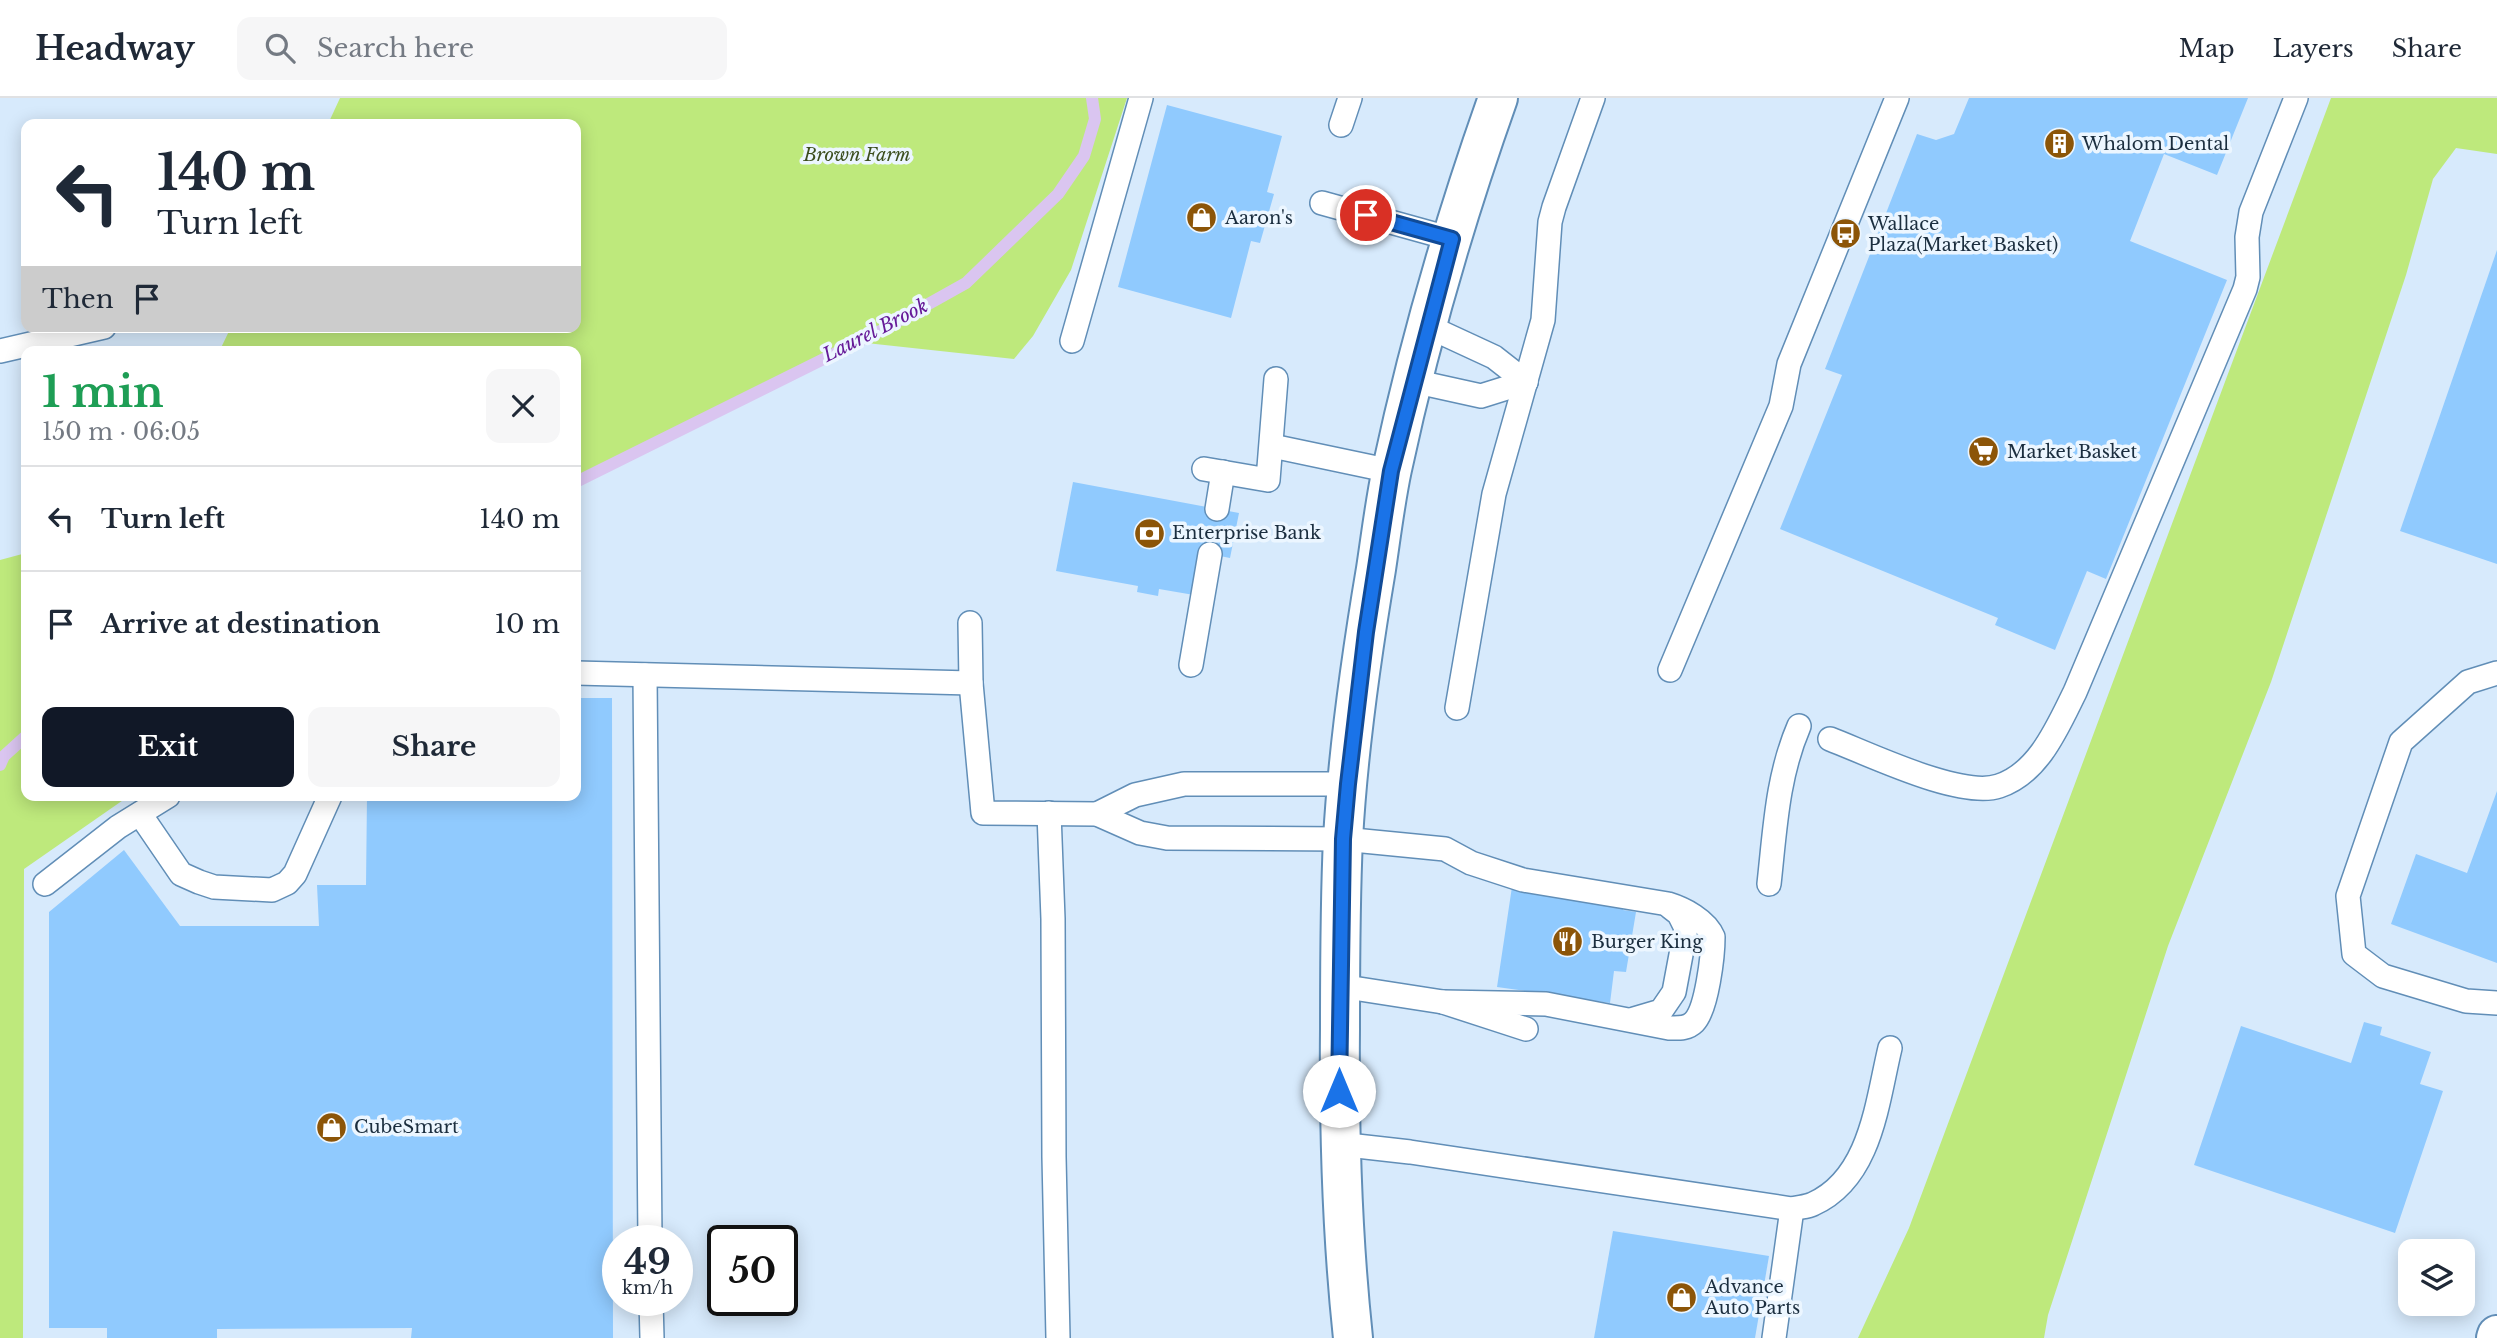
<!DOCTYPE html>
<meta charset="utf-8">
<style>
:root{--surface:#fff;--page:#f6f6f7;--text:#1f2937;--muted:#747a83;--line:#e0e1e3;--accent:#111827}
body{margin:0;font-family:"Libre Baskerville",serif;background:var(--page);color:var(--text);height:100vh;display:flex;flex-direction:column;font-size:26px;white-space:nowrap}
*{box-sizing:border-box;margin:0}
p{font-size:23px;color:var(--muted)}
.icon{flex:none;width:38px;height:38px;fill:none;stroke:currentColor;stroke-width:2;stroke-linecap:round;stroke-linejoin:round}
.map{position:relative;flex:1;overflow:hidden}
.sheet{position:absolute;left:21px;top:248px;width:560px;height:455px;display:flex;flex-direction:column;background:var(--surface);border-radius:14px;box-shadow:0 4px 18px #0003}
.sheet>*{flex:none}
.top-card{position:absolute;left:21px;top:21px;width:560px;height:214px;border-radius:14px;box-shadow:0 4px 18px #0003;background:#fff;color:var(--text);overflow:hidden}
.tools{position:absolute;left:2398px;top:1141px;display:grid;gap:14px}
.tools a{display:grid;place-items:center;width:77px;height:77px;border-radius:14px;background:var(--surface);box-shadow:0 4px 18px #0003;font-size:35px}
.speed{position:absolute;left:602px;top:1127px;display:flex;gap:14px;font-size:35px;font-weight:700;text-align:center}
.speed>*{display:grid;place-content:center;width:91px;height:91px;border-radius:50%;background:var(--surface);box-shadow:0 4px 18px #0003;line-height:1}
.speed small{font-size:18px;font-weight:400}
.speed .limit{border:4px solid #111;border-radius:10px;background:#fff;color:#111}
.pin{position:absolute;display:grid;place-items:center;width:60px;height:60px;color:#fff;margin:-30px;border:4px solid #fff;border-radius:50%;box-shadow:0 2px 7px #0007}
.me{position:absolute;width:77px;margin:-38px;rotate:0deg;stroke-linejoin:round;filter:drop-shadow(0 0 5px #0008)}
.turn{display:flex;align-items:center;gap:24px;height:147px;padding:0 21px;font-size:32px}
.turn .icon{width:91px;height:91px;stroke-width:2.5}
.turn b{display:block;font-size:49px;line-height:60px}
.then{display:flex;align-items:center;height:66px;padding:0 21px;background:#0003;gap:14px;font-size:26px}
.round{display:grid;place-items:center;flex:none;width:74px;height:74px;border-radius:14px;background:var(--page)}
.headline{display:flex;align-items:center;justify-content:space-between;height:119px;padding:0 21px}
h1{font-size:42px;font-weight:700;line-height:52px;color:#1e9e55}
.button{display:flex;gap:14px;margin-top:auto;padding:14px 21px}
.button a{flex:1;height:80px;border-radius:14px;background:var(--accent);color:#fff;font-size:28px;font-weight:700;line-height:80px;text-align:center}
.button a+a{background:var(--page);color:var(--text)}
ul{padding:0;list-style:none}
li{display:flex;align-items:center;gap:21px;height:105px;padding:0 21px;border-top:2px solid var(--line)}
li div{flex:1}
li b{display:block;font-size:26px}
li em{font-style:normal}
header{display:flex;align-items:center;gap:42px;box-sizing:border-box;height:98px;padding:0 35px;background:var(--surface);border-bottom:2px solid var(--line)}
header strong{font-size:33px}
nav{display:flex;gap:38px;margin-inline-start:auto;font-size:24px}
.search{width:490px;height:63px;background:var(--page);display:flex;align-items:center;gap:18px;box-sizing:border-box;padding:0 24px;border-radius:14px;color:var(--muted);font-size:26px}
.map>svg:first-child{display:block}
</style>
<header>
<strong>Headway</strong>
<div class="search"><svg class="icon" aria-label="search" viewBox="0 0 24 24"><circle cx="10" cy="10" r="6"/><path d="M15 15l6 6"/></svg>Search here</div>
<nav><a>Map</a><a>Layers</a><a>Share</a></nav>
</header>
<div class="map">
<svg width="2497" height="1240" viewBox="0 0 2497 1240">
<rect width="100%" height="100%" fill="#d7eafc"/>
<g fill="#bee97c">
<polygon points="340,0 1127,0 1071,172 1033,238 1014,261 857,244 591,376 576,388 576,254 219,254 231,229 576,229 576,26 328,26"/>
<polygon points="2331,0 2497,0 2497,56 2456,50 2433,81 2406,177 2271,584 2168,848 2048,1217 2044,1240 1858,1240 1909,1130"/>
<polygon points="26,455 26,698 129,698 24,771 23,1240 0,1240 0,462"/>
</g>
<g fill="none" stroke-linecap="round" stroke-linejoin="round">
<g stroke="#dac5f0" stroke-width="12">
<polyline points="576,384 882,232 966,185 1058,96 1084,58 1095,21 1092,0"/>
<polyline points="0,667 4,658 26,638"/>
</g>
</g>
<g fill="#90cafe">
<polygon points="1969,0 2248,0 2217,77 2164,56 2130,143 2227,182 2106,481 2087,473 2055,552 1995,527 1998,520 1780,431 1842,277 1825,271 1917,36 1936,42 1954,36"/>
<polygon points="1167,7 1282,38 1267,94 1274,96 1260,145 1251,143 1231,220 1118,189"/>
<polygon points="2497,152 2497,466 2400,433"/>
<polygon points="1073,384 1239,415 1230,460 1210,456 1194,497 1159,491 1158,498 1137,494 1138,488 1056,473"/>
<polygon points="576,600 612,600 613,1240 411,1240 412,1230 217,1231 217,1240 107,1240 107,1230 49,1230 49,814 124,752 180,828 319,828 317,787 366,787 367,698 576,698"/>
<polygon points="2497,693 2497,865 2391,826 2416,756 2467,775"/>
<polygon points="1513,782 1625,799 1623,812 1636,814 1626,874 1614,873 1610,905 1497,889"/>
<polygon points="2364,924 2382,929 2380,937 2431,954 2420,986 2443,993 2395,1135 2194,1067 2241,928 2351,965"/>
<polygon points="1613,1133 1769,1158 1755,1240 1594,1240"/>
</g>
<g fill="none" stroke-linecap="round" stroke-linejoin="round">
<defs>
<g id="service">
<polyline points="1341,27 1350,0"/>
<polyline points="1322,105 1452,141"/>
<polyline points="1427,228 1494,259 1526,284"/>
<polyline points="1072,243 1141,0"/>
<polyline points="0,253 104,229"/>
<polyline points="1413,283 1481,298 1526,284"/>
<polyline points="1272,348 1391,373"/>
<polyline points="1204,371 1268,382 1276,281"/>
<polyline points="1217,411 1223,374"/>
<path d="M 970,525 L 971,585 L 983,715 L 1097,716 L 1140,735 L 1167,740 L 1343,741 L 1445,751 L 1471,765 L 1523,782 L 1668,806 C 1684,811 1706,822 1713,839 C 1713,857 1707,911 1694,924 C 1687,931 1678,930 1669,930 L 1546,906 L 1443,904"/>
<polyline points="1191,567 1210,456"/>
<polyline points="1670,572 1781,308 1789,266 1897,0"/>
<polyline points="576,575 971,585"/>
<polyline points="2497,575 2468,584 2401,644 2348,798 2354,856 2383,878 2466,903 2497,905"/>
<polyline points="645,577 650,1143"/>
<polyline points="1457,610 1494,396 1543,222 1550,124 1554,109 1593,0"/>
<path d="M 1830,641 C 1869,656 1961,701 1999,688 C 2039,675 2058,628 2075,594 L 2245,191 L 2248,179 L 2247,139 L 2251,114 L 2296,0"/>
<polyline points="1049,715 1053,821 1054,1059 1058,1240"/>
<polyline points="140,716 181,776 199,784 214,789 272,792 287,785 295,776 330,698"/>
<polyline points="1097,716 1135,697 1184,686 1347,686"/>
<polyline points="45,786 118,729 168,698"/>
<path d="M 1769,786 C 1775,732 1777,679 1799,628"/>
<polyline points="1340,888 1443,904 1526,931"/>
<polyline points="1634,921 1661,913 1674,894 1686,830 1679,816 1670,809"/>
<path d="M 1339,1046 L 1410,1054 L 1792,1111 C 1799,1109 1807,1109 1813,1106 C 1871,1080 1877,1004 1890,950"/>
<polyline points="651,1202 652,1240"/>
<polyline points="1774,1240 1792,1111"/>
</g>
<polyline id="minor" points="2496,1240 2497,1237"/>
<path id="secondary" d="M 1353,1240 C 1342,1137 1339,1034 1340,931 C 1340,867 1340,804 1343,741 C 1348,651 1361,560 1376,471 C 1381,438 1385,404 1392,371 C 1419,245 1455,121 1498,0"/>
</defs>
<use href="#service" stroke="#618eb7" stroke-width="26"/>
<use href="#minor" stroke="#618eb7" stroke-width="42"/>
<use href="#secondary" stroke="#618eb7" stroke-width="42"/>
<use href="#service" stroke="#fff" stroke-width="23"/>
<use href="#minor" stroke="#fff" stroke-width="38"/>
<use href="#secondary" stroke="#fff" stroke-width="38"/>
</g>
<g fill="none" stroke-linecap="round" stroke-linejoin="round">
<defs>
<polyline id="route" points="1339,993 1343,741 1348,686 1366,534 1391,373 1452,141 1366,117"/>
</defs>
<use href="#route" stroke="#114b97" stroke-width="18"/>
<use href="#route" stroke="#1a73e8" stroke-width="12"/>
</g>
<defs>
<symbol id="building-disc" viewBox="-11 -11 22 22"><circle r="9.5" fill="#8c5508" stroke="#ecf6ff"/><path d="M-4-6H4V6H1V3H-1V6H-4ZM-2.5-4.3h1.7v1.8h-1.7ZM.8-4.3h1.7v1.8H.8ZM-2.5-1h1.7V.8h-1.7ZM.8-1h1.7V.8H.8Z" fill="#fff"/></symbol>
<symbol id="shop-disc" viewBox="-11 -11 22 22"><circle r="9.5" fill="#8c5508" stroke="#ecf6ff"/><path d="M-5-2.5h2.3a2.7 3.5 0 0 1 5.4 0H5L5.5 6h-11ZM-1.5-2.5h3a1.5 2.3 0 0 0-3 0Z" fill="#fff"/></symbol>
<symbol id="bus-disc" viewBox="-11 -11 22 22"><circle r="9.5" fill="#8c5508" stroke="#ecf6ff"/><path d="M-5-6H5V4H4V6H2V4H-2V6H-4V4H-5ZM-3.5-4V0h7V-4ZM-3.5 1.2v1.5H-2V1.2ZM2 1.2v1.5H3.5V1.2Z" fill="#fff"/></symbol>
<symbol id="supermarket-disc" viewBox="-11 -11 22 22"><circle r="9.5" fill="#8c5508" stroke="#ecf6ff"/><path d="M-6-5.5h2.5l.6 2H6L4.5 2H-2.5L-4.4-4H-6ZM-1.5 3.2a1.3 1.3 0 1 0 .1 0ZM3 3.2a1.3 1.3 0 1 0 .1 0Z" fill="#fff"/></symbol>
<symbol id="bank-disc" viewBox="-11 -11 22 22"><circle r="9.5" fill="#8c5508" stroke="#ecf6ff"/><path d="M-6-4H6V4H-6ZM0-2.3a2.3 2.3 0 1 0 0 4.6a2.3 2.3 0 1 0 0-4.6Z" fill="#fff"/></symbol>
<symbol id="restaurant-disc" viewBox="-11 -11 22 22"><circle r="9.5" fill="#8c5508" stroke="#ecf6ff"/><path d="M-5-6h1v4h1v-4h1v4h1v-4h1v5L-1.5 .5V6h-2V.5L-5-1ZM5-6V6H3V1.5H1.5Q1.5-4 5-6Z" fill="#fff"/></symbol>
</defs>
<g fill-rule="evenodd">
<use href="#building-disc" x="2042" y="28" width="35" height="35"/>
<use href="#shop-disc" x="1184" y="102" width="35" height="35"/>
<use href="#bus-disc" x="1828" y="118" width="35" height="35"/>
<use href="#supermarket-disc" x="1966" y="336" width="35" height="35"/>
<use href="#bank-disc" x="1132" y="418" width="35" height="35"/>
<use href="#restaurant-disc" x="1550" y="826" width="35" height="35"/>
<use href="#shop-disc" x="314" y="1012" width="35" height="35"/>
<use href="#shop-disc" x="1664" y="1182" width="35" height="35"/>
</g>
<g text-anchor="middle" stroke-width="7" stroke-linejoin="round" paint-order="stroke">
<g font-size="18" fill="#1b2e3f" stroke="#ecf6ff" text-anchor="start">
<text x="2082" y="52">Whalom Dental</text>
<text x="1225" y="126">Aaron's</text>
<text x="1868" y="132">Wallace<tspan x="1868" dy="21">Plaza(Market Basket)</tspan></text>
<text x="2007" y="360">Market Basket</text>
<text x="1172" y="441">Enterprise Bank</text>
<text x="1591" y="850">Burger King</text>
<text x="354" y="1035">CubeSmart</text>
<text x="1705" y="1195">Advance<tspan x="1705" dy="21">Auto Parts</tspan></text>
</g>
<g font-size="18" font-style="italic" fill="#3c4e1e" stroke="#ecf6ff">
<text x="857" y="63">Brown Farm</text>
</g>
<g font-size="19" font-style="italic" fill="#661a98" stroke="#ecf6ff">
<text transform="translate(875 232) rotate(-27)" y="7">Laurel Brook</text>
</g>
</g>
</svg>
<div class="tools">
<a><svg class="icon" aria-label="layers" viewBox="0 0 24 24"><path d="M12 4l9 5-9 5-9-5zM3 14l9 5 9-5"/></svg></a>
</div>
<div class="speed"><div>49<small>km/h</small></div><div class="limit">50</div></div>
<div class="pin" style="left:1366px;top:117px;background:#d93025"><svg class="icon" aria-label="arrive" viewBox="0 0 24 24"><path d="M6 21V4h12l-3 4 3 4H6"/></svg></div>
<svg class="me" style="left:1339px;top:993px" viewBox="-20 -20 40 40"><circle r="19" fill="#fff"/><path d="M0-13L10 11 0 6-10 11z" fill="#1a73e8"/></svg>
<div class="top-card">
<div class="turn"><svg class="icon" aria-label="left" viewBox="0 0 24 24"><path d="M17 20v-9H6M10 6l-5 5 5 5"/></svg><div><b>140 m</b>Turn left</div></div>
<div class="then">Then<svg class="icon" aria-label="arrive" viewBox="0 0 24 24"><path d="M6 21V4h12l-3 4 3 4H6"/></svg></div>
</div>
<section class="sheet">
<div class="headline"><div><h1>1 min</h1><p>150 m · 06:05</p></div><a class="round"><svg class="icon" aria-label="close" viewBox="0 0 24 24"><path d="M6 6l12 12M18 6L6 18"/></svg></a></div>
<ul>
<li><svg class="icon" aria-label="left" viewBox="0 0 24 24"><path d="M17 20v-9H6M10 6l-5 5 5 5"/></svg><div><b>Turn left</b></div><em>140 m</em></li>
<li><svg class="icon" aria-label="arrive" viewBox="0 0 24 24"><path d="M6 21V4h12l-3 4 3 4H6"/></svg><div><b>Arrive at destination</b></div><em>10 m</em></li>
</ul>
<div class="button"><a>Exit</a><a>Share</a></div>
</section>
</div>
